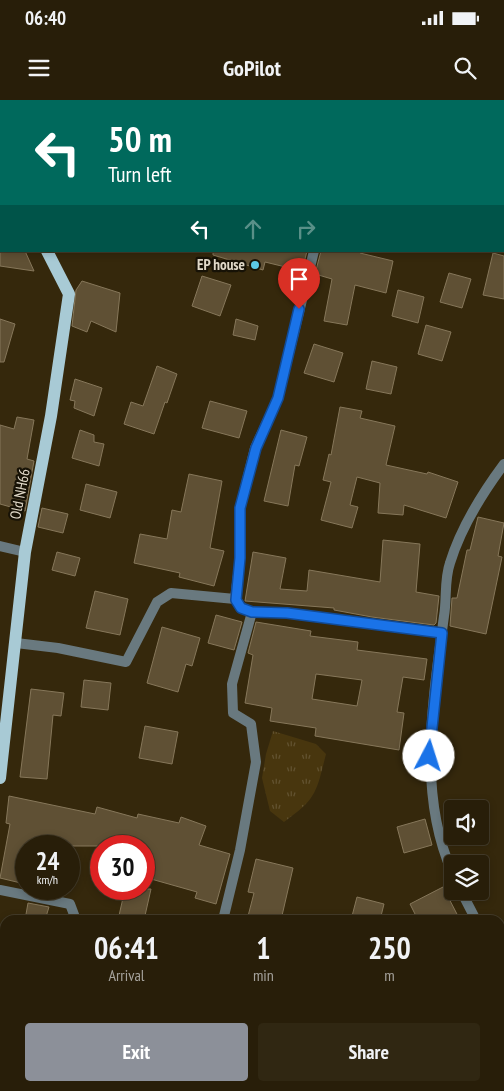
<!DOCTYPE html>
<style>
:root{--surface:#281e09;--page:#302712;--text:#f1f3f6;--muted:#a5a29c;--line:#443c2a;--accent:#8c9099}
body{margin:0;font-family:"PT Sans Narrow",sans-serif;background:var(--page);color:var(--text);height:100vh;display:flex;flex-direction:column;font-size:19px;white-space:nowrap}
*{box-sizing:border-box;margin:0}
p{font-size:16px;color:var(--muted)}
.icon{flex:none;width:28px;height:28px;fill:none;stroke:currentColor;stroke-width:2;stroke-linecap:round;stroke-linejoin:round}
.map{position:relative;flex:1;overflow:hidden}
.side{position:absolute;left:0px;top:815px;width:505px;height:176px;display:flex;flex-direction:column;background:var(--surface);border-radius:15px 15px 0 0;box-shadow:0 2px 8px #0003,0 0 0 1px var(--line)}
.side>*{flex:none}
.banner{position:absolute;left:0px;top:0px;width:505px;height:152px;box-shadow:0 2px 8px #0003,0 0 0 1px var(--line);background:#00695c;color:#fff;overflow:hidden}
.controls{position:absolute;left:444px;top:700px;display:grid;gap:10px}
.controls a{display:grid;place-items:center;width:45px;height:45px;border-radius:5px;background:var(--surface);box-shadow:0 2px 8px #0003,0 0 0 1px var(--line);font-size:25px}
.speed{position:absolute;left:15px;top:735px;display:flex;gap:10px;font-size:25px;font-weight:700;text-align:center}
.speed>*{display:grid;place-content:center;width:65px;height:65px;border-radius:50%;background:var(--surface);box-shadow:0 2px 8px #0003,0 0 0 1px var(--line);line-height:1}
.speed small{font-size:12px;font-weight:400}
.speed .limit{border:8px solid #d22;background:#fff;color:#111}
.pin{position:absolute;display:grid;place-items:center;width:42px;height:42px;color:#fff;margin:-51px -21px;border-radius:50% 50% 50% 0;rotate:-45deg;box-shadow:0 0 5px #0007}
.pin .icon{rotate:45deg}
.me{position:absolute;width:55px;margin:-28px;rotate:5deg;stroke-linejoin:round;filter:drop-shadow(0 0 4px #0008)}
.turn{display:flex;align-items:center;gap:18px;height:105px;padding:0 25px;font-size:22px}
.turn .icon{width:65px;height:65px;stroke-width:2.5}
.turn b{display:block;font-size:35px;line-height:42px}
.lanes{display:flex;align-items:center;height:48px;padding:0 25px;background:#0003;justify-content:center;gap:25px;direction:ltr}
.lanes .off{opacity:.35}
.eta{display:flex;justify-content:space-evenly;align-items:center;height:85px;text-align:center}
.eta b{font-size:30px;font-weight:700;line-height:35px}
.primary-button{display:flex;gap:10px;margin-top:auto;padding:10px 25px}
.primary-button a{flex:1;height:58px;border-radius:5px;background:var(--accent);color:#fff;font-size:20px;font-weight:700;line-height:58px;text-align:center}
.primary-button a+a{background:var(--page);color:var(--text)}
.status{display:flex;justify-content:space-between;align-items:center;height:35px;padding:0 25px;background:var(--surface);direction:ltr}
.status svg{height:14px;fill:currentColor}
header{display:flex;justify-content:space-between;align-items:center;height:65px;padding:0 25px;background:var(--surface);font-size:22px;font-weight:700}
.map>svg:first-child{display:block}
</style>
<div class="status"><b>06:40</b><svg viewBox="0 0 49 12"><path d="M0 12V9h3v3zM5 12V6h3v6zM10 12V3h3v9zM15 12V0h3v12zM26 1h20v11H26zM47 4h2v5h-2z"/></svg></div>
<header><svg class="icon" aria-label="menu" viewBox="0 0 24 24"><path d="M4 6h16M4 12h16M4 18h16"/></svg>GoPilot<svg class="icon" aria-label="search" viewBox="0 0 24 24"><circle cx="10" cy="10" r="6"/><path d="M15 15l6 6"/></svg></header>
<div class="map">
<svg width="504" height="991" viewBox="0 0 504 991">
<defs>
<pattern id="grass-tufts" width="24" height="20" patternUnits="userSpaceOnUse" patternTransform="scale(1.25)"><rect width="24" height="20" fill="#48360e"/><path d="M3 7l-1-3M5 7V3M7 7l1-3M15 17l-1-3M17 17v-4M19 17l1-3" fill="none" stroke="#625230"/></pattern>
</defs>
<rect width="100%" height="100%" fill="#35280c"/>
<path fill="url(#grass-tufts)" d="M 273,631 L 316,644 L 326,654 C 316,693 317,698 284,722 L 270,711 L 262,678 L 266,654 Z"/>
<g fill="#5f5034" stroke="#86775a" fill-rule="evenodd">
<polygon points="0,151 25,151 34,171 0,166"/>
<polygon points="213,151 307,151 302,171 265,162 263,170 213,155"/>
<polygon points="321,151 360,151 360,153 393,161 386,193 355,185 347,225 324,221 332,179 315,174"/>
<polygon points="493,153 504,156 504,199 483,195"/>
<polygon points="449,173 471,179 462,208 440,202"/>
<polygon points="202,176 231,185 220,216 192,206"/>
<polygon points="82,181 120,193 116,232 91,221 87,232 72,226 76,190"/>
<polygon points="398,190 424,197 418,223 392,216"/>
<polygon points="0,219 15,224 4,262 0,262"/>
<polygon points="236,219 258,226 255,240 233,235"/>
<polygon points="426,225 451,232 442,261 418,254"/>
<polygon points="314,244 343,253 334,282 304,273"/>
<polygon points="372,261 397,267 391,294 366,289"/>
<polygon points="157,266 177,274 167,303 165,302 154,334 124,324 131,302 143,306"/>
<polygon points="75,279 102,288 94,316 74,308 75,301 70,300"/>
<polygon points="210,301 247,311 239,338 202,328"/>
<polygon points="340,307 362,311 360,318 395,326 386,365 427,374 428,372 458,382 446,418 404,405 403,415 378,413 380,383 357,377 350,405 358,407 352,428 321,420 331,382 323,380 329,354 331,355"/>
<polygon points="17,317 34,320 27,359 34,361 25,411 0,404 0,325 14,329"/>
<polygon points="80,330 94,335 94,342 104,344 99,366 72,358"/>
<polygon points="281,330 307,337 299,366 295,365 288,406 264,401"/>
<polygon points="189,374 222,381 210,448 224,451 214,486 179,477 180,473 134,463 140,434 167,439 172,410 181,412"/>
<polygon points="86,384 117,392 110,418 80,410"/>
<polygon points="42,408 68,414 63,433 38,427"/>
<polygon points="478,417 504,423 498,456 502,457 486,534 450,526 452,498 457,498 467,450 470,450"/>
<polygon points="383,440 420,444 416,492 439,496 436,523 434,525 372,517 334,510 334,508 245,501 253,452 286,458 280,489 307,491 309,470 380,482"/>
<polygon points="57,452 80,458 75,476 52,470"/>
<polygon points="95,491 128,499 120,535 86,528"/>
<polygon points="216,515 242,522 234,550 208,543"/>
<path d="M 256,522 L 311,531 L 310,536 L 358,542 L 357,550 L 427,559 L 424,580 L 403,577 L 397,612 L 404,613 L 399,650 L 315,636 L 316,628 L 270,621 L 272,608 L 245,603 L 253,555 L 248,553 ZM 316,574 L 362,580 L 357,606 L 312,599 Z"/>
<polygon points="162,527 200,538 192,566 186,564 178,592 147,583"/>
<polygon points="84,580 111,583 108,610 81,607"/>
<polygon points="31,589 64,593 61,616 53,615 47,679 20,677"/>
<polygon points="145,626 178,632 172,664 139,658"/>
<polygon points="9,696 95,714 97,707 137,718 138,714 179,723 181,717 206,726 199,745 230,754 216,804 195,798 197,792 144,777 144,746 111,742 111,746 26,746 25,784 0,778 10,724 6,723"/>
<polygon points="425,719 432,745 404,753 397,727"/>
<polygon points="256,759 293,768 281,820 247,820 254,793 248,792"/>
<polygon points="443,787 460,820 418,820 410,804"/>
<polygon points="125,789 151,789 144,820 118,820"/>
<polygon points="357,797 384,804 380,820 351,820"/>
<polygon points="28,803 49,807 45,820 25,820"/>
</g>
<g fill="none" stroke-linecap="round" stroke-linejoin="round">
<g stroke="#69797f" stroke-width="10">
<polyline points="127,1 127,0"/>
<polyline points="321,1 321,0"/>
<polyline points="0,446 25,452"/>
<polyline points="252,512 287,513 442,533"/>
<polyline points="16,543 58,548 126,562 157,502 171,493 235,499"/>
<path d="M 452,772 C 417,693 433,599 444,516 C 447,499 444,480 450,463 C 461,427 481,395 504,364"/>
<polyline points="0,790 70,804 76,820"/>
<polyline points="461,791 476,820"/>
<polyline points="223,820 240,750 256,662 251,624 233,613 232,584 252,512 241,507 235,499 240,458 240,408 255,348 278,298 314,151"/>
<polyline points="500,864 504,870"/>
<polyline points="43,991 44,986"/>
<polyline points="191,991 191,986"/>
</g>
<g stroke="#a8cad5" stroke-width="12">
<polyline points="0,81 1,82"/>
<polyline points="0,678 25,452 51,316 69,194 47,151"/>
</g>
</g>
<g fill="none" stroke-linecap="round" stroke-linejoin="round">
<defs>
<polyline id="route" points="299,209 278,298 256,348 240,408 240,458 236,500 241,508 252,512 287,513 442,533 429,656"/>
</defs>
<use href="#route" stroke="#114b97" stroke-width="12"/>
<use href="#route" stroke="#1a73e8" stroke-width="9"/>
</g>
<circle fill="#5bc8e6" stroke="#171206" stroke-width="2" cx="255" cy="165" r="5"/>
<g text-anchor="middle" stroke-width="4.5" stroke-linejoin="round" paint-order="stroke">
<g font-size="15" font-weight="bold" fill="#e1d9c9" stroke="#171206" text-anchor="end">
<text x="245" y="170">EP house</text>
</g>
<g font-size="15" fill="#e1d9c9" stroke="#171206">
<text transform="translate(20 394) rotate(-79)" y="5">Old NH66</text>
</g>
</g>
</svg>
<div class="controls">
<a><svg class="icon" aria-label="sound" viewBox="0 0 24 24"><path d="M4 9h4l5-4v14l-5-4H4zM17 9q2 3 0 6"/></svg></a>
<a><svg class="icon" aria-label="layers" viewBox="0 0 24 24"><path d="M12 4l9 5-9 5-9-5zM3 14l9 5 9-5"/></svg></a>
</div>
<div class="speed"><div>24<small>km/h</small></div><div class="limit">30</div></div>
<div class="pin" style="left:299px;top:209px;background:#d93025"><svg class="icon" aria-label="arrive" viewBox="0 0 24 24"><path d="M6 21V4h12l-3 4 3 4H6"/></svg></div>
<svg class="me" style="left:429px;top:656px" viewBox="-20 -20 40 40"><circle r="19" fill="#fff"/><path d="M0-13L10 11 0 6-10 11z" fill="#1a73e8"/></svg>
<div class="banner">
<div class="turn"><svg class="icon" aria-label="left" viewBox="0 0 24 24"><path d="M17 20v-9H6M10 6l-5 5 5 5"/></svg><div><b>50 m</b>Turn left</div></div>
<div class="lanes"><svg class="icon" aria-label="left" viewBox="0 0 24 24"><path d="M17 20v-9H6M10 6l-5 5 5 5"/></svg><svg class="icon off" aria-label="ahead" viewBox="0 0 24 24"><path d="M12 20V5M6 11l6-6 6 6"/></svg><svg class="icon off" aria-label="right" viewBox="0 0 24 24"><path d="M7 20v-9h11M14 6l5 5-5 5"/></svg></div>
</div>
<section class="side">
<div class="eta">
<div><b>06:41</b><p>Arrival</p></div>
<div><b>1</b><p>min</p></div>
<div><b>250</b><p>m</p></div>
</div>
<div class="primary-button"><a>Exit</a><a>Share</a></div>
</section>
</div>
